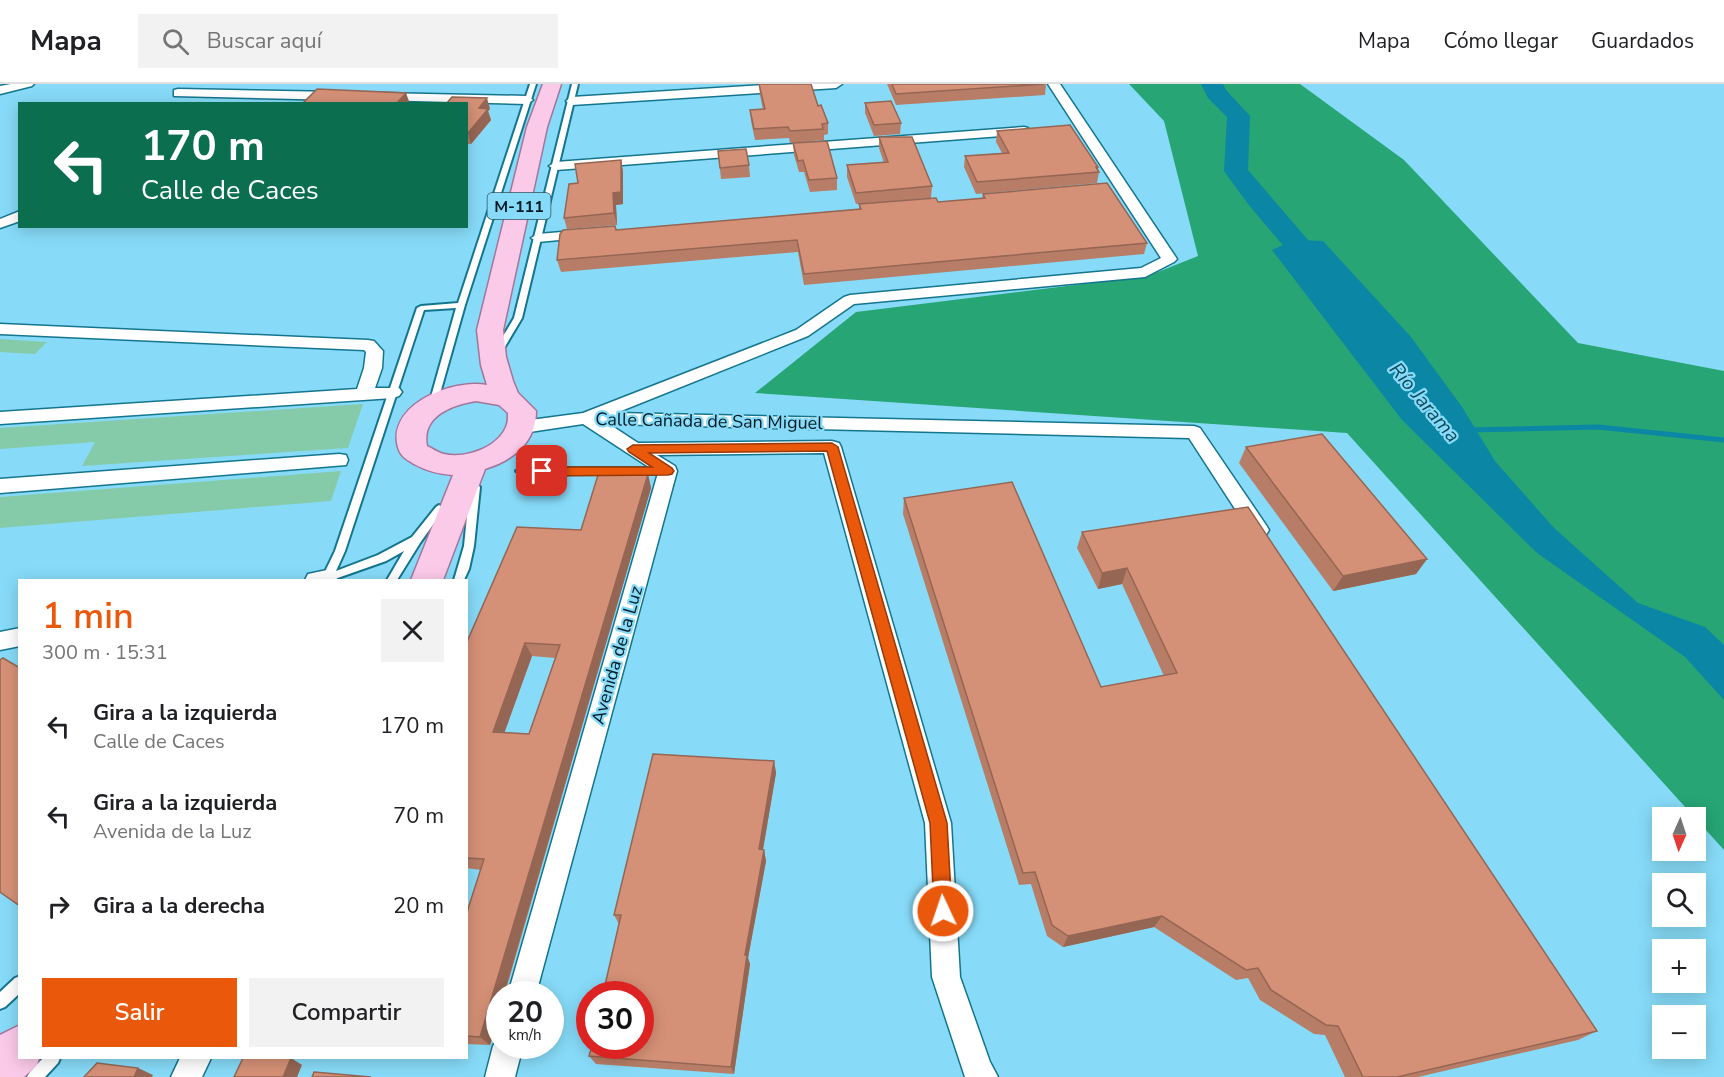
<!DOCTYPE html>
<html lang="es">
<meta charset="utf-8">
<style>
:root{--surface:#fff;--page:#f2f2f2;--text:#202124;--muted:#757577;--line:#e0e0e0;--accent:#ea580c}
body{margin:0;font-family:"Nunito Sans",sans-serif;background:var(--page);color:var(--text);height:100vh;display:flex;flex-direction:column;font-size:22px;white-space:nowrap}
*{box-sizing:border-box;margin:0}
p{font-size:20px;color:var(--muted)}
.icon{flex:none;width:33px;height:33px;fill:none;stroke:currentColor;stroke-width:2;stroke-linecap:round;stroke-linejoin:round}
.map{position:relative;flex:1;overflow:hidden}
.details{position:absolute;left:18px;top:495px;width:450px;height:480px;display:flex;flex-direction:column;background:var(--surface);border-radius:0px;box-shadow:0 3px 15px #0003}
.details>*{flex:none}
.top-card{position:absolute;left:18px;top:18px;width:450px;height:126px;border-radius:0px;box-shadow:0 3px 15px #0003;background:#0b6e4f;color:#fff;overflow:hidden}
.needle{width:39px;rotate:183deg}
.buttons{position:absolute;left:1652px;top:723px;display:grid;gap:12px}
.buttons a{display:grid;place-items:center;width:54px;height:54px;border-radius:0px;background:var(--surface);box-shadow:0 3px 15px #0003;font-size:30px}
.speed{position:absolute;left:486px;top:897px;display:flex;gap:12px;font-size:30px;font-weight:700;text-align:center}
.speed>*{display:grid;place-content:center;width:78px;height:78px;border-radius:50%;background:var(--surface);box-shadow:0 3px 15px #0003;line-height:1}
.speed small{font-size:15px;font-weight:400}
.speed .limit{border:9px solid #d22;background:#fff;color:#111}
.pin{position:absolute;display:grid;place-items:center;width:51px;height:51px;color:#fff;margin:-26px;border-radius:12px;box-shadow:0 3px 9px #0006}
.me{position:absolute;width:66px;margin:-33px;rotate:357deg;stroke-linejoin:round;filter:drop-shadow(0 0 4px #0008)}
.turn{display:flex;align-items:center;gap:21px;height:126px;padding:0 24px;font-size:27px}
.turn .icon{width:78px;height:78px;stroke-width:2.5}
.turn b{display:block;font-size:42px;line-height:51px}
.round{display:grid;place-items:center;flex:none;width:63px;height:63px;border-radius:0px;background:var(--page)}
.overview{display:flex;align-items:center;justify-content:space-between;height:102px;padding:0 24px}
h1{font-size:36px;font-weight:600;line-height:45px;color:var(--accent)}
.cta{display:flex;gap:12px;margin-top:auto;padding:12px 24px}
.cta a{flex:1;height:69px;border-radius:0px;background:var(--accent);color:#fff;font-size:24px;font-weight:600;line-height:69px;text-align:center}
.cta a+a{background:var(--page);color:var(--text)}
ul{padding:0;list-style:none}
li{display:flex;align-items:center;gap:18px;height:90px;padding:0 24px}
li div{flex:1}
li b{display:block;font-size:22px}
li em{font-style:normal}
header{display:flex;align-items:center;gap:36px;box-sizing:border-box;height:84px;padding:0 30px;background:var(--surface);border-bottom:2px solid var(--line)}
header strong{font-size:28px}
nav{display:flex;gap:33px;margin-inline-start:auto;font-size:21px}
.search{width:420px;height:54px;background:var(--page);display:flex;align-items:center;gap:15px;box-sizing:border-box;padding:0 21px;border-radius:0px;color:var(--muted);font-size:22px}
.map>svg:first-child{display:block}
</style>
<header>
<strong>Mapa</strong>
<div class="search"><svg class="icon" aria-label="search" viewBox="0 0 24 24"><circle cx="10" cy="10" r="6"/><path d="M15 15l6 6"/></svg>Buscar aquí</div>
<nav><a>Mapa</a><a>Cómo llegar</a><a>Guardados</a></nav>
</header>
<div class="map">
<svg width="1724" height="993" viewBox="0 0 1724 993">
<rect width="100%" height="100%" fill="#87dbf8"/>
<g fill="#86cba9">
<polygon points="0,255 47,258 35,270 0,268"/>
<polygon points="363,320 348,364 82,382 95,358 0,365 0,344"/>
<polygon points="341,387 331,417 0,444 0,413"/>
</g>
<polygon fill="#27a574" points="1129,0 1300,0 1404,76 1578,259 1724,287 1724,766 1347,349 755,309 856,228 1148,192 1198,172 1164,37"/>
<polygon fill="#0c86a5" points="1294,156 1323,157 1411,253 1462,323 1495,377 1554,444 1638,519 1705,543 1724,561 1724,616 1685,573 1537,469 1402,336 1272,166"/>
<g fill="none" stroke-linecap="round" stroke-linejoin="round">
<polyline stroke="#0c86a5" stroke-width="5" points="1469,346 1598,343 1724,356"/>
<polygon fill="#0c86a5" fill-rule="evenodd" points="1201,0 1223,0 1226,6 1250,32 1248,86 1338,191 1342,197 1338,203 1328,206 1318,203 1248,120 1224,87 1227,33 1208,14"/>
<defs>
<g id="lane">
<polygon points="530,0 536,0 465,221 437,320 433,323 429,320 456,224 424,226 345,467 336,487 378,471 412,453 436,423 439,421 444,425 420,459 397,496 387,496 404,467 386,477 332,496 323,496 322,494 335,467 417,224 421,222 458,219"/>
<polygon points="572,0 578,0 522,234 500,271 494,271 493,269 514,234"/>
<polygon points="521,384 668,384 673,387 668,390 521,390 516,387"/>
<polygon points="475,400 480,403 474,462 469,485 464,496 454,496 464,462 470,403"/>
<polygon points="20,892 20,909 5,923 0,925 0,908 15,894"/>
<polygon points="43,974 60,974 58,979 45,993 27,993 30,988"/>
</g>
<g id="street">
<polygon points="11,0 34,0 32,2 0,10 0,2"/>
<polygon points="781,0 842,0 836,4 572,21 566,17 572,13"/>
<polygon points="1048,0 1060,0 1177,175 1174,178 1145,193 854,220 808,252 616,329 1194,342 1200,344 1266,441 1269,446 1266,451 1259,453 1252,451 1189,354 609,340 638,359 832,357 839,359 841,363 951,739 960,893 990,978 998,993 965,993 932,893 925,739 824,369 657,371 675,382 677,387 536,910 508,910 658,389 583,340 523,349 517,347 514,343 517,339 523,337 583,329 796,246 844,213 850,211 1141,184 1161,174"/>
<polygon points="178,5 339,8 345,12 339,16 174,12 174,6"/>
<polygon points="380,9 527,12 533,16 527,20 376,16 374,13"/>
<polygon points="1024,43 1028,44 1030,47 1028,50 556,86 549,82 556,78"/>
<polygon points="20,127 20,137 0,144 0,135"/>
<polygon points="586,146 593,150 591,153 538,158 531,154 538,150"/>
<polygon points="0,240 368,256 374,257 383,267 382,284 375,304 399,304 402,308 399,312 393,314 0,340 0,328 357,305 364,284 366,268 364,266 0,250"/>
<polygon points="339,370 346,371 348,376 346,381 0,409 0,395"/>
<polygon points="327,486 334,488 337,494 336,496 305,496 308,490"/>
<polygon points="20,544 20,562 0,566 0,548"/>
<polygon points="500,951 500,962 523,962 515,993 485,993 493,962"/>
<polygon points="180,974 211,974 202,993 171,993"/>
</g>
<g id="primary">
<path d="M 543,0 L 561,0 L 547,43 L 503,246 L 506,273 L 513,297 L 518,309 L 536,327 C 536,358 514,376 485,385 L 443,496 L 411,496 L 453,391 C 438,390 427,387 414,380 C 404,374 399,371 397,359 C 391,318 455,295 487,301 L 481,281 L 477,246 L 527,43 ZM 476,317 L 499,321 L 508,329 C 508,334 508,339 506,343 C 497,364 465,375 444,370 C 438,369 432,364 427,362 C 421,332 452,321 476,317 Z"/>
<polygon points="20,941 20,974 39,974 37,981 24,993 0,993 0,951"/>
</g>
</defs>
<use href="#lane" stroke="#14758f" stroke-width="4"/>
<use href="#street" stroke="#14758f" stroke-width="3"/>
<use href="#primary" stroke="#a2769a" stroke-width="3"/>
<use href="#lane" fill="#fff" fill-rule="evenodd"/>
<use href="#street" fill="#fff" fill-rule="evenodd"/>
<use href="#primary" fill="#fbcae9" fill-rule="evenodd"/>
</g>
<g fill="#b77d66" fill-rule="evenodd">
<polygon points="759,0 818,22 828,39 828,50 824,51 824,56 790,59 789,54 755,56 751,37 750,26 763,26 760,11"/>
<polygon points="887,0 1046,0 1045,11 896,21"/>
<polygon points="865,19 901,39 900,50 874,52 865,29"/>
<polygon points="466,20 490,25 488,27 491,36 471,60 466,60"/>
<polygon points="997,47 1098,83 1098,86 1099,88 1097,99 976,110 964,83 965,72 1002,69 996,58"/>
<polygon points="879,53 932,102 931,114 856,120 847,93 847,81 884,79 879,64"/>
<polygon points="793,59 837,94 837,106 810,108 804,88 799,88 794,71"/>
<polygon points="718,67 749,81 750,93 721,95"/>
<polygon points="621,76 623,88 623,120 616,121 617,141 567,145 564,134 578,99"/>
<polygon points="983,110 1147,159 1144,170 804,201 798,168 561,188 557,176 616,146 859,125 859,120 938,118 982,114"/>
<polygon points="1246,363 1427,475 1416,490 1333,507 1239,379"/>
<path d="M 648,390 L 651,404 L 490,961 L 466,960 L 466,831 L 481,786 L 466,784 L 466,560 L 581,446 ZM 532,572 L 555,574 L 529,650 L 504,649 Z"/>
<polygon points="904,414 1101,603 1164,592 1122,500 1098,505 1077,464 1082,448 1248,423 1597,947 1578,956 1418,993 1345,993 1325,951 1314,950 1260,916 1248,894 1236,896 1154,843 1063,863 1047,852 1031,800 1019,801 903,430"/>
<polygon points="774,677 776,689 763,766 764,766 766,777 748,874 750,880 734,990 596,980 589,972 619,840 614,831"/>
</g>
<g fill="#956653">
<polygon points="406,9 410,20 396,20"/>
<polygon points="487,14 490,25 488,27 491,36 471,60 468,49 479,24"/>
<polygon points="621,76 623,88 623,120 616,121 617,141 614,129 613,109"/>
<polygon points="648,390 651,404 504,910 500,910 500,927 490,961 480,953"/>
<polygon points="1427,475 1416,490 1333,507 1343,492"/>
<polygon points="1127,484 1122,500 1098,505 1102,489"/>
<polygon points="525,559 532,572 500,661 493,648"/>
<polygon points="774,677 776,689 761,776 759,765"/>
<polygon points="764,766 766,777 748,874 750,880 734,990 731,983 745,871"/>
<polygon points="1162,832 1154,843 1063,863 1068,852"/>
<polygon points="291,974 302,981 297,993 283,993"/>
<polygon points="138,984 153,991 152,993 134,993"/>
</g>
<g fill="#d59177" stroke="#956653" stroke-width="1.5" fill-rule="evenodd">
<polygon points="759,0 811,0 818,22 821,21 828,39 822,40 823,45 790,47 788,43 754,45 750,26 765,25"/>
<polygon points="892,0 1044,0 896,10"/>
<polygon points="317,5 406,9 396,20 302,20"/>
<polygon points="452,13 487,14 479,24 488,25 468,49 466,49 466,20 446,20"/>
<polygon points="891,17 901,39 874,41 865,19"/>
<polygon points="1070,41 1098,83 1096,83 1099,88 977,98 965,72 1009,69 997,47"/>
<polygon points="879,53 912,53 932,102 856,109 847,81 888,78"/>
<polygon points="827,57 837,94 809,96 803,76 798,77 793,59"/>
<polygon points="746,65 749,81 720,84 718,67"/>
<polygon points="621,76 621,108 613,109 614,129 564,134 569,100 578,99 575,80"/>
<polygon points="1107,99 1147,159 804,190 797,156 557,176 560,150 563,146 615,142 616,146 709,138 861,125 859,120 936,114 938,118 985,114 983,110"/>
<polygon points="1322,350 1427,475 1343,492 1246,363"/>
<path d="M 629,388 L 648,390 L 480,953 L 466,952 L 466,831 L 484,775 L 466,774 L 466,560 L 517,443 L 581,446 L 598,391 ZM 525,559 L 560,561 L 529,650 L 493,648 Z"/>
<polygon points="1012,398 1101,603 1177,589 1127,484 1102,489 1082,448 1248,423 1597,947 1397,993 1363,993 1338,942 1326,941 1271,906 1258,884 1246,886 1162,832 1068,852 1052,841 1035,788 1023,789 904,414"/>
<polygon points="3,574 20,584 20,822 0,808 0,576"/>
<polygon points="653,670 774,677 759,765 764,766 745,871 747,871 731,983 589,972 592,962 640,962 640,910 603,910 621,831 614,831"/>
<polygon points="243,974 291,974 283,993 234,993"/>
<polygon points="97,979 138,984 134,993 84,993"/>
<polygon points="314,988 371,993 312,993"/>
</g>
<polygon fill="#ea580c" stroke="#983908" stroke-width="1.5" points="832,359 838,363 947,739 952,827 949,833 943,836 937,833 934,827 930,739 827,367 649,369 672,384 674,387 672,390 668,391 542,392 536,387 542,383 652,383 629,368 627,365 633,361"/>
<g text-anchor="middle" stroke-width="4.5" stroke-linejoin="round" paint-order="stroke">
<rect fill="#87dbf8" stroke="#295564" stroke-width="1.5" x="487.5" y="109" width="63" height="26" rx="4.5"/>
<g font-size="16" font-weight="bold" fill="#011b24">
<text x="519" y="128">M-111</text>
</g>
<g font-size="18" fill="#011b24" stroke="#87dbf8">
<text transform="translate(709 337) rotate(1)" y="6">Calle Cañada de San Miguel</text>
<text transform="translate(617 571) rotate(-74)" y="6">Avenida de la Luz</text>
</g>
<g font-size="20" font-style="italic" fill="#0f4a5b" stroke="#87dbf8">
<text transform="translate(1425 318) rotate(50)" y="7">Río Jarama</text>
</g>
</g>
</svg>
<div class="buttons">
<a><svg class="needle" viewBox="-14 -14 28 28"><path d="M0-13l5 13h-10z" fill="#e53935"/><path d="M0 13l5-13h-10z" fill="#757577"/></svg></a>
<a><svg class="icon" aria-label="search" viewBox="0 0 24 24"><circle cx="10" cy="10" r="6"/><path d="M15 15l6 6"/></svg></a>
<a>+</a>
<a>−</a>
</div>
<div class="speed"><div>20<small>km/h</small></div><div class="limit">30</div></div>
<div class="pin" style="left:542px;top:387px;background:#d93025"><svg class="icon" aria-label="arrive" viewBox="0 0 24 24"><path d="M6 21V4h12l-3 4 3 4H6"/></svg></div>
<svg class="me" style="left:943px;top:827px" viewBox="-20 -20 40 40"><circle r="17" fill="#ea580c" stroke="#fff" stroke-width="3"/><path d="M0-11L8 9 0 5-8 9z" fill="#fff"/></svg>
<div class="top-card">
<div class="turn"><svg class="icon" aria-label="left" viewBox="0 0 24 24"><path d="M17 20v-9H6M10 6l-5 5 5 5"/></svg><div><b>170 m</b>Calle de Caces</div></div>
</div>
<section class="details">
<div class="overview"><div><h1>1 min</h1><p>300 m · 15:31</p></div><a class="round"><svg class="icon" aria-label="close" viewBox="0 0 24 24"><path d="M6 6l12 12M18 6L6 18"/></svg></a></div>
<ul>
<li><svg class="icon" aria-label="left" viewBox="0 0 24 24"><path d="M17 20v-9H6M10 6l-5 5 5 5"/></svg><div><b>Gira a la izquierda</b><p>Calle de Caces</p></div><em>170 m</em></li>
<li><svg class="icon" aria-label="left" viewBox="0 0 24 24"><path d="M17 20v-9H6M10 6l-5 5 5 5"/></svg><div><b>Gira a la izquierda</b><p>Avenida de la Luz</p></div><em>70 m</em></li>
<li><svg class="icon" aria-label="right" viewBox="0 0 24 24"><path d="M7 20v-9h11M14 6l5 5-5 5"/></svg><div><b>Gira a la derecha</b></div><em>20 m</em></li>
</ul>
<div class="cta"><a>Salir</a><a>Compartir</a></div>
</section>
</div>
